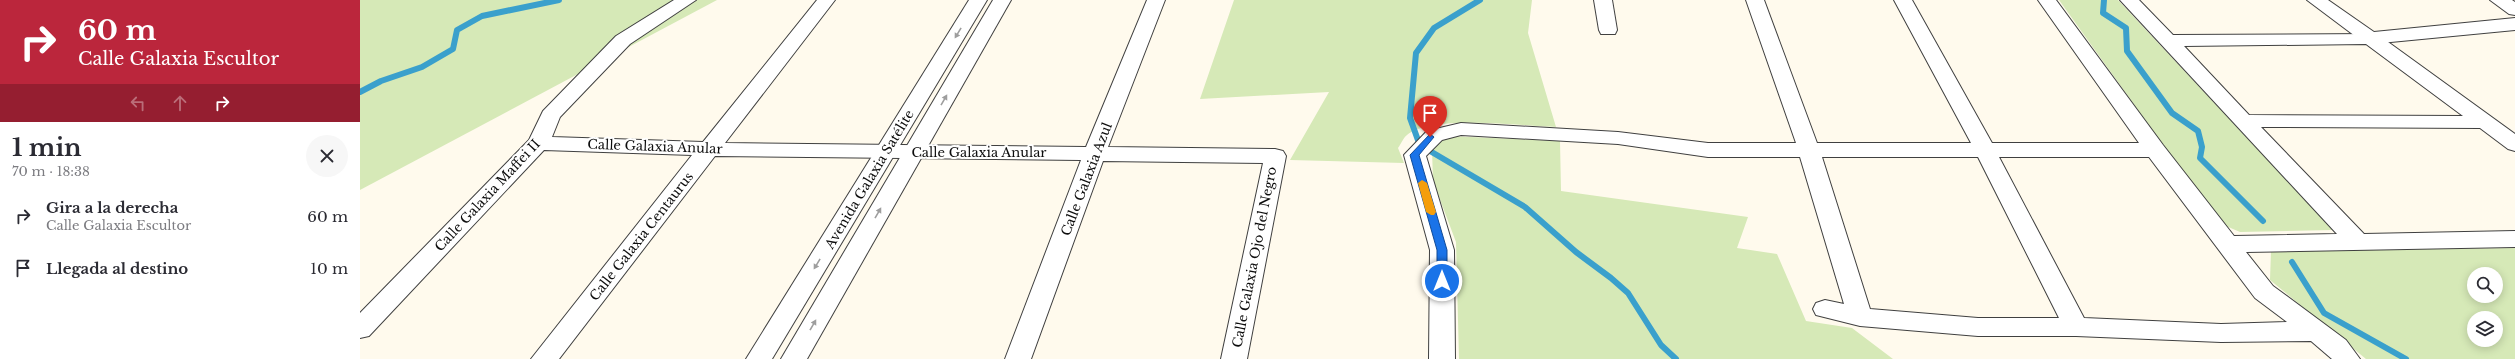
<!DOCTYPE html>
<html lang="es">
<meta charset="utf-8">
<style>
:root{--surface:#fff;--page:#f7f7f7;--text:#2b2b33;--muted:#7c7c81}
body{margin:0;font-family:"Libre Baskerville",serif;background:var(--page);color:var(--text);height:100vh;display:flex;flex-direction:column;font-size:15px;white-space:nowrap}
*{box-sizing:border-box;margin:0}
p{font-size:13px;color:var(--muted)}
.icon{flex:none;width:22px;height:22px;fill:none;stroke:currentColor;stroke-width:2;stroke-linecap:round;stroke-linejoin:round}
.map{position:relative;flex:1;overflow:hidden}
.panel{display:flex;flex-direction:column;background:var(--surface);width:360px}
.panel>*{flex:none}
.banner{background:#bb263c;color:#fff;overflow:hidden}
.controls{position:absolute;left:2107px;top:267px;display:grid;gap:8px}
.controls a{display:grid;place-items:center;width:36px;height:36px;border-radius:50%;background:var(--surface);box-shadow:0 2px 10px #0003;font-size:20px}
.pin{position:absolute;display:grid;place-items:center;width:34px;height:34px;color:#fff;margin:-41px -17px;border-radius:50% 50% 50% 0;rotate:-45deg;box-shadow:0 0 4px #0007}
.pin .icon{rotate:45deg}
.me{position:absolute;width:44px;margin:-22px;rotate:0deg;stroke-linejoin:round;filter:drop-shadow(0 0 3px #0008)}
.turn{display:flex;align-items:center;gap:14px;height:84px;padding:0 12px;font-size:18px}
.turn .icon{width:52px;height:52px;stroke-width:2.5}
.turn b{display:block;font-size:28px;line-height:34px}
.lanes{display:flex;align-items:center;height:38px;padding:0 12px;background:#0003;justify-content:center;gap:20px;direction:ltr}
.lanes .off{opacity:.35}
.round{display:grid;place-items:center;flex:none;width:42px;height:42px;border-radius:21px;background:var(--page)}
.overview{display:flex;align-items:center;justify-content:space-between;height:68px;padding:0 12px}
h1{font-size:24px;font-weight:700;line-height:30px}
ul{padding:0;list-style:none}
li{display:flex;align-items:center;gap:12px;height:52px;padding:0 12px}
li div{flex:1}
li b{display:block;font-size:15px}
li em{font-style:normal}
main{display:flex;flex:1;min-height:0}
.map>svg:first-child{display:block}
</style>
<main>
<section class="panel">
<div class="banner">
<div class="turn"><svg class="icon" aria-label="right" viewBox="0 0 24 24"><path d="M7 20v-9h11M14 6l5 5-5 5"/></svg><div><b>60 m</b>Calle Galaxia Escultor</div></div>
<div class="lanes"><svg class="icon off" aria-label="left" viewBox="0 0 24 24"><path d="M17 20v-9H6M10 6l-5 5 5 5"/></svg><svg class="icon off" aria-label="ahead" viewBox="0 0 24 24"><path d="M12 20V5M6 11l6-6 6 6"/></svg><svg class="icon" aria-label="right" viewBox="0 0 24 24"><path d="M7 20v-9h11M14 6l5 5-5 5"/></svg></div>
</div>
<div class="overview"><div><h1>1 min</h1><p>70 m · 18:38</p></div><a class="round"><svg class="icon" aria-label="close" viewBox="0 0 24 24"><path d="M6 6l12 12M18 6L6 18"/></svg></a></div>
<ul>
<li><svg class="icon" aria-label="right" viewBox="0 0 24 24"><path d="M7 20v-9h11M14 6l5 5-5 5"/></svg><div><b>Gira a la derecha</b><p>Calle Galaxia Escultor</p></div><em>60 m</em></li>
<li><svg class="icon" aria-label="arrive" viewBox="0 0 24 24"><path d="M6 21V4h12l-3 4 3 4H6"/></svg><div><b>Llegada al destino</b></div><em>10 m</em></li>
</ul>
</section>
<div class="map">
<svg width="2155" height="359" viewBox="0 0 2155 359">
<rect width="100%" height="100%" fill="#fffaed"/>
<g fill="#d6e9b7" fill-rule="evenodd">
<polygon points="0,0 357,0 0,190"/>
<path d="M 874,0 L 1172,0 L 1168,33 L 1196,127 C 1162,126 1072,114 1047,135 C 1043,138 1041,144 1038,148 L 1044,163 L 930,160 L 969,92 L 840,99 Z"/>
<polygon points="1699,0 1758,0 1973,230 1880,232 1859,223"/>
<polygon points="1088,136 1200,141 1201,191 1388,217 1377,248 1417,254 1446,321 1492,328 1533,359 1099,359 1096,242 1073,181 1072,149 1077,142"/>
<path d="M 2155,248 L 2155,359 L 2006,359 L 1910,280 L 1911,251 ZM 2114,274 L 2136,274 L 2136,296 L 2114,296 ZM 2114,318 L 2136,318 L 2136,340 L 2114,340 Z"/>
</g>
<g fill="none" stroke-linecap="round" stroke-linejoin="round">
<g stroke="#3aa0cc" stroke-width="6">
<polyline points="1744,0 1743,13 1766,28 1767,51 1812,113 1838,131 1842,147 1840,158 1903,221"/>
<polyline points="0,92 21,81 62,67 93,49 97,30 122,16 199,0"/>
<polyline points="1059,143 1050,118 1056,53 1074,28 1120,0"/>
<polyline points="1070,151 1165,207 1216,252 1251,278 1268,293 1301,345 1316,359"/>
<polyline points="1932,262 1964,313 2046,359"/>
</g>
<defs>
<g id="minor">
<polygon points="314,0 336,0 270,44 200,117 192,137 343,142 457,0 475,0 365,143 726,147 787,0 805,0 748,147 915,149 923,151 926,156 887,359 861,359 903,163 743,161 671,359 645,359 721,160 355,156 199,359 171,359 332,155 184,150 9,336 0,338 0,313 169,140 183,111 256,36"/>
<polygon points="1234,0 1252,0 1257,30 1255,34 1241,34 1239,30"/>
<path d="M 1386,0 L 1404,0 L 1457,143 L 1611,143 L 1534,0 L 1552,0 L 1632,143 L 1779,143 L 1678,0 L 1696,0 L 1803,145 L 1874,236 L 1977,234 L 1760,0 L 1779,0 L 1813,35 L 2017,34 L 2155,134 L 2155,151 L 2148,149 L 2120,128 L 1901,127 L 2004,234 L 2155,231 L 2155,247 L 1886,252 L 1913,286 L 1986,340 L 2000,359 L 1972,359 L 1951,341 L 1861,342 L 1716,336 L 1618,336 L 1500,326 L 1456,315 L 1453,309 L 1456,303 L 1465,300 L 1484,304 L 1440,157 L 1348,157 L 1258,144 L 1101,135 L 1082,140 L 1066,156 L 1094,250 L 1095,359 L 1069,359 L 1070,250 L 1044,155 L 1067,131 L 1101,123 L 1258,132 L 1348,143 L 1436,143 ZM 2006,44 L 2103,116 L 1889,115 L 1824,46 ZM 1462,157 L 1618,157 L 1699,318 L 1618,318 L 1510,309 ZM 1639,157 L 1789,157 L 1895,298 L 1927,322 L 1861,324 L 1724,318 Z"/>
<polygon points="2130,0 2152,0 2155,2 2155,15 2149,14"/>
</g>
<g id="tertiary">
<polygon points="609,0 627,0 412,359 386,359"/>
<polygon points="633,0 651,0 447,359 421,359"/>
<polygon points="1947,0 1968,0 2014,32 2155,18 2155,30 2010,44 2003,42"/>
</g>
</defs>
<use href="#minor" stroke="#404040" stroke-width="2"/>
<use href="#tertiary" stroke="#404040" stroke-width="2"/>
<use href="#minor" fill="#fff" fill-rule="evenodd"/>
<use href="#tertiary" fill="#fff" fill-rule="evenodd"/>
</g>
<defs><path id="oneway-solid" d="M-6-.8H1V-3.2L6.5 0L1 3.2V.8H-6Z"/></defs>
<g fill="#9e9e9e">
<use href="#oneway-solid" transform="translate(598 33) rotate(121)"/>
<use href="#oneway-solid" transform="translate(584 100) rotate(-60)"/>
<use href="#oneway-solid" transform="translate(518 213) rotate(-60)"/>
<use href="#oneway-solid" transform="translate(457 264) rotate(121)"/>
<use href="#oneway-solid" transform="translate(453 325) rotate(-60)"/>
</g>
<polygon fill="#1a73e8" stroke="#114b97" points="1070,134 1074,137 1059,155 1087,250 1087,281 1082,285 1077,281 1077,250 1050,155"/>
<polygon fill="#f59e0b" points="1062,180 1067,183 1076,212 1074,215 1071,215 1066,212 1058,183"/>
<g text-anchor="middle" stroke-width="4" stroke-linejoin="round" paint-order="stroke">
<g font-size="13" fill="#0d0d0d" stroke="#fff">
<text transform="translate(295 146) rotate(2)" y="5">Calle Galaxia Anular</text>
<text x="619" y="157">Calle Galaxia Anular</text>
<text transform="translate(509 179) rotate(-59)" y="5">Avenida Galaxia Satélite</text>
<text transform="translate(726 179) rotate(-69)" y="5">Calle Galaxia Azul</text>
<text transform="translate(127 195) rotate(-47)" y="5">Calle Galaxia Maffei II</text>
<text transform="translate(281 236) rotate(-52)" y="5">Calle Galaxia Centaurus</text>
<text transform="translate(894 257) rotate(-79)" y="5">Calle Galaxia Ojo del Negro</text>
</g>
</g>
</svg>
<div class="controls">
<a><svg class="icon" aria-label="search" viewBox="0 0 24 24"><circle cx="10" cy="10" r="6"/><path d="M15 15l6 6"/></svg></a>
<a><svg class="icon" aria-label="layers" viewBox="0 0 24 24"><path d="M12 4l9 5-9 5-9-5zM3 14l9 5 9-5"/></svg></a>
</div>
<div class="pin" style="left:1070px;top:137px;background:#d93025"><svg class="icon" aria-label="arrive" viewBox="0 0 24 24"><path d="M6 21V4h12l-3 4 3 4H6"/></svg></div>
<svg class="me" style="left:1082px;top:281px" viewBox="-20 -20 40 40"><circle r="17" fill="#1a73e8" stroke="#fff" stroke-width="3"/><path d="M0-11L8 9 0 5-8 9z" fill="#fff"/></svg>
</div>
</main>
